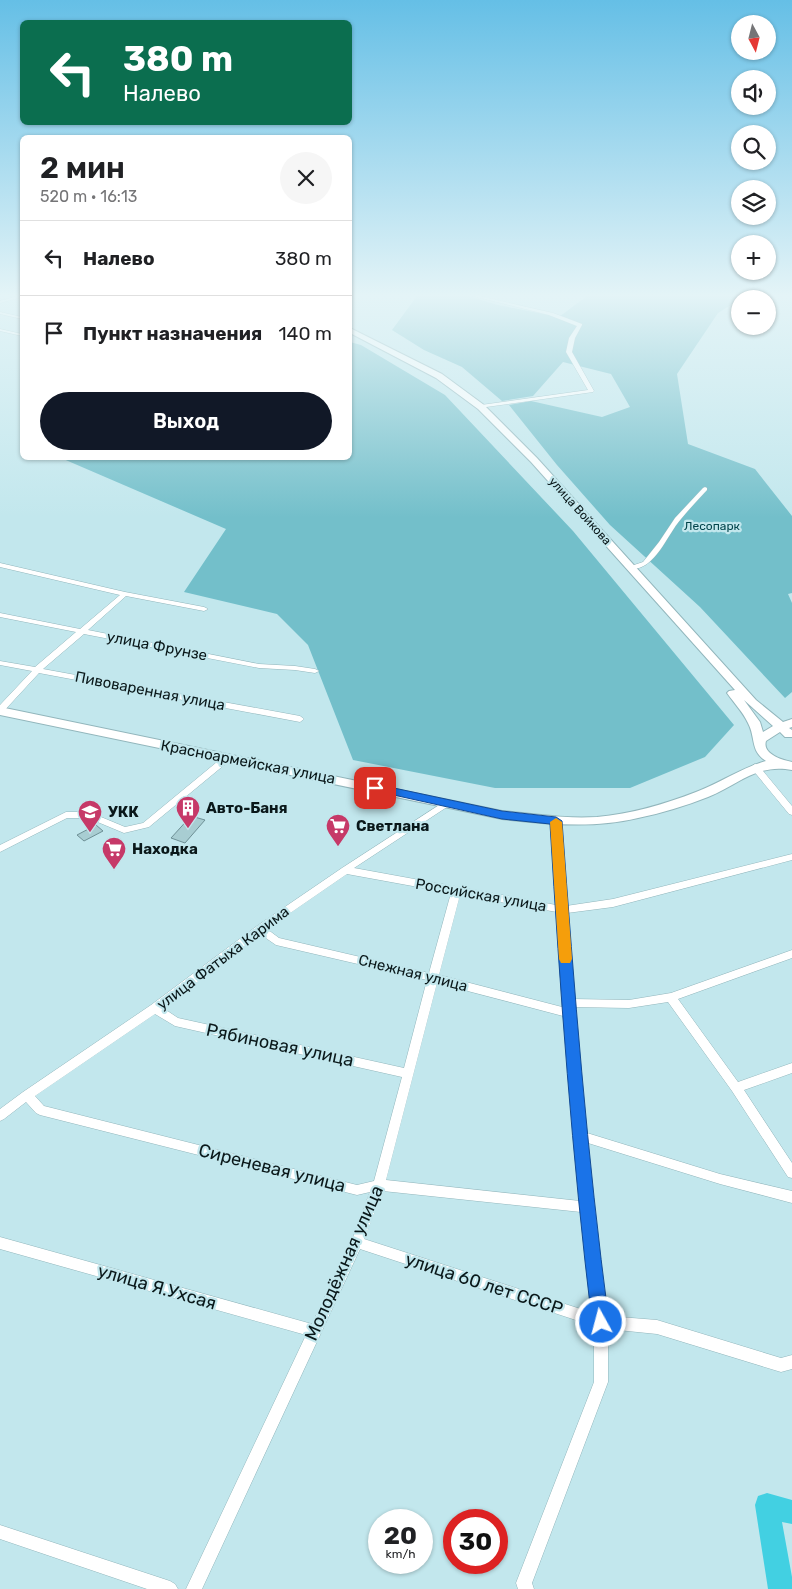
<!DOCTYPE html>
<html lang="ru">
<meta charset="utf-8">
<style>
:root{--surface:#fff;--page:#f6f6f6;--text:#202124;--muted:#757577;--line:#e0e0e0;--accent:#111827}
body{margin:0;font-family:Rubik,sans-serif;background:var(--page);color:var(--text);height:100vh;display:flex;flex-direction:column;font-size:19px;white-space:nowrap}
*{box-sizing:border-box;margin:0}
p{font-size:16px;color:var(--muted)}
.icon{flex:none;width:28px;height:28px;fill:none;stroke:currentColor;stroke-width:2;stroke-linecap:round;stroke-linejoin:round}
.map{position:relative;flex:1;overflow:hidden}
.side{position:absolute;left:20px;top:135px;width:332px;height:325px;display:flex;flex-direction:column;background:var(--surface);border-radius:8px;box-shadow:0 1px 4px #0004}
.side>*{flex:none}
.top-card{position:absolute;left:20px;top:20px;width:332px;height:105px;border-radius:8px;box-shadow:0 1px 4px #0004;background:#0b6e4f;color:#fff;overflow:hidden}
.needle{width:32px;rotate:173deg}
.buttons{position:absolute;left:731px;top:15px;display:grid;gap:10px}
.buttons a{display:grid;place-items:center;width:45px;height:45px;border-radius:50%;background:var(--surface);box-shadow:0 1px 4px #0004;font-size:25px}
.speed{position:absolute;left:368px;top:1509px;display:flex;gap:10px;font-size:25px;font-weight:700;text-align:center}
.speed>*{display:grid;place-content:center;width:65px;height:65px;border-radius:50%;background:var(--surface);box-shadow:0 1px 4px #0004;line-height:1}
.speed small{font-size:12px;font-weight:400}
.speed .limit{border:8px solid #d22;background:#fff;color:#111}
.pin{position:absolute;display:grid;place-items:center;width:42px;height:42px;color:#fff;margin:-21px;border-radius:10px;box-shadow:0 2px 8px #0006}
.me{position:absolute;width:55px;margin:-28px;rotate:353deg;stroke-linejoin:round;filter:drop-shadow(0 0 4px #0008)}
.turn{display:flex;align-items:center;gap:18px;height:105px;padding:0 20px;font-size:22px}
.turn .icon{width:65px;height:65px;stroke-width:2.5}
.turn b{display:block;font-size:35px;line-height:42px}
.round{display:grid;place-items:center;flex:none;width:52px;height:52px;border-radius:26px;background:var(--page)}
.head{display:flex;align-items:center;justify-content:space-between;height:85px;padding:0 20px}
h1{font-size:30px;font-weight:600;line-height:38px}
.primary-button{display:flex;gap:10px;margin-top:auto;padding:10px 20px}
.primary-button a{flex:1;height:58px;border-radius:30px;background:var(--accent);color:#fff;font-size:20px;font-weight:600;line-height:58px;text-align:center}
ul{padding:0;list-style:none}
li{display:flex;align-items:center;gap:15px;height:75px;padding:0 20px;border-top:1px solid var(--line)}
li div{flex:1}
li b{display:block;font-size:19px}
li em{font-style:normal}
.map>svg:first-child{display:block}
</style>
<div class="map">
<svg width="792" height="1589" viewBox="0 0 792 1589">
<rect width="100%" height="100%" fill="#c2e7ed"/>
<g fill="#73bfca">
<polygon points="417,296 467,296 498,305 559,317 587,296 745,296 718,313 677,374 688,444 755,469 792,516 792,593 788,594 792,603 792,692 785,698 700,607 610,525 557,465 509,405 531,401 602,417 630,407 611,374 563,362 533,396 502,401 462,367 424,350 392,330"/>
<polygon points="350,342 361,345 445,395 573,531 734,725 705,757 630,788 495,788 353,760 308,645 277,614 184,592 226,529 61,458 350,458"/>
</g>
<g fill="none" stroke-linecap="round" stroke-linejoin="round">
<polygon fill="#42d0e2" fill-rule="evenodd" points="767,1493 792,1500 792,1524 782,1522 792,1577 792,1589 768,1589 755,1505 758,1496"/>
</g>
<g fill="#a8cdd2" stroke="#6e9096">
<polygon points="191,816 205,820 185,843 171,838"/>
<polygon points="96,825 103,831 84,841 77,835"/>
</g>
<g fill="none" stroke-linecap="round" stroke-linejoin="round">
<defs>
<g id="street">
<polygon points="18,296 22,296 22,297 0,303 0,301"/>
<polygon points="473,296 479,296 553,313 582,324 582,325 575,338 572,352 594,391 593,392 479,408 478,407 481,405 588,390 566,352 569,338 577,326 549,315"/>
<polygon points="0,312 22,317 22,319 0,314"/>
<polygon points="0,329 22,334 22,336 0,331"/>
<path d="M 705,487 L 707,488 L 707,490 C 698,500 689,509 681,519 C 666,536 655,572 628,569 L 628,567 L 643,562 L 659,542 L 675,518 L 703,488 Z"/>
<polygon points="0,563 125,592 204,607 208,609 204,611 126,596 88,630 259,664 295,666 315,669 319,671 315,673 295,670 259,668 84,634 43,669 300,716 304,719 300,722 39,673 3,712 0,712 0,705 32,671 0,665 0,661 35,667 76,632 0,617 0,613 80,629 120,595 0,567"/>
<polygon points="226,756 229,757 230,759 229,761 149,827 124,833 88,818 67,818 0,852 0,845 66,812 89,812 125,827 143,823 223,757"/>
<polygon points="755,764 758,765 792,806 792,815 789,814 752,769 751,767"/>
<path d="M 447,800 L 450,801 L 451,803 L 450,805 L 354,868 L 556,905 L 552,821 L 556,818 L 560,821 L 566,906 L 613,899 L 792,854 L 792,860 L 613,907 L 567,913 L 572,999 L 629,1000 L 671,993 L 792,950 L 792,958 L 678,999 L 738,1082 L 792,1063 L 792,1073 L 744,1090 L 792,1163 L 792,1178 L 788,1177 L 732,1091 L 668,1002 L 629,1008 L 573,1007 L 587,1133 L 720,1174 L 792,1191 L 792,1203 L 720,1184 L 588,1143 L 592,1207 L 607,1316 L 657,1320 L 781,1358 L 792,1355 L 792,1369 L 781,1372 L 657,1334 L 608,1329 L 608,1382 L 532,1583 L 534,1589 L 518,1589 L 516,1583 L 594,1382 L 594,1326 L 360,1249 L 202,1589 L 186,1589 L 306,1335 L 0,1249 L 0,1237 L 312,1324 L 352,1240 L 370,1192 L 357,1195 L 40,1115 L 36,1113 L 26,1102 L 4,1119 L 0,1121 L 0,1109 L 23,1092 L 151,1005 L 257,926 L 342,868 ZM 347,874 L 451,893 L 429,973 L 279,938 L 267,929 ZM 460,895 L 557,912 L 562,1007 L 439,975 ZM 260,934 L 276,945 L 427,980 L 404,1068 L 178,1018 L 163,1008 ZM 437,983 L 563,1016 L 576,1136 L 580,1201 L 386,1180 ZM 155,1014 L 175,1026 L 402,1077 L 374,1181 L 357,1185 L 44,1106 L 35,1096 ZM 383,1191 L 581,1212 L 593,1313 L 364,1239 Z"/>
<polygon points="0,1525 170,1581 175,1584 178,1589 147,1589 0,1539"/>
</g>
<path id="secondary" d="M 350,328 L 442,374 L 484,405 L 537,458 L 756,700 L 783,722 L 792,719 L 792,727 L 789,728 L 792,730 L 792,737 L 785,737 L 780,732 L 766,741 C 762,754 782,760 792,762 L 792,770 C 757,763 738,785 708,797 C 685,806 662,813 638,818 C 592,829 548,824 502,819 L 0,715 L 0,707 L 502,811 C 533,814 565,819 597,817 C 631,814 665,804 696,792 C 720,783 741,768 766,761 C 750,751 756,738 748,723 C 743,712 734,703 727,693 L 729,691 L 735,690 L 531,462 L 478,409 L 436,378 L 350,333 ZM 744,700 L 773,726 L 763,732 L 760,722 Z"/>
</defs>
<use href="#street" stroke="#92b6bc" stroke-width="1"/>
<use href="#secondary" stroke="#92b6bc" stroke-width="2"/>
<use href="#street" fill="#fff" fill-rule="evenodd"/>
<use href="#secondary" fill="#fff" fill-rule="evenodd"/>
</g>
<linearGradient id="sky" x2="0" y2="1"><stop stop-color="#65bfe6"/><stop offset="0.57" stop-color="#e4f4f7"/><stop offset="1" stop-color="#e4f4f7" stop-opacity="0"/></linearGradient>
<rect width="792" height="518" fill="url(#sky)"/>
<path fill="#1a73e8" stroke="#114b97" d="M 375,784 L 502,811 L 556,817 L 562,821 C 574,988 587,1156 609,1322 L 607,1328 L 601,1330 L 595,1328 L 592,1322 C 572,1157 560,990 550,824 L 502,819 L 371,790 L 369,788 L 371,785 Z"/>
<polygon fill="#f59e0b" points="556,818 562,822 572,959 570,963 561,963 559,959 550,822"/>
<defs>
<symbol id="building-pin" viewBox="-11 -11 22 30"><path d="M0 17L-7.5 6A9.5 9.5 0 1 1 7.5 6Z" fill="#c63968" stroke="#c2e7ed"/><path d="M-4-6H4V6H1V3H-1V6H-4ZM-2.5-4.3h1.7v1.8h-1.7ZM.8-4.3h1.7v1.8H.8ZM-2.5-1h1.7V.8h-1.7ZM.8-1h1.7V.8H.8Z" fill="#fff"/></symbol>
<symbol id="university-pin" viewBox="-11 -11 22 30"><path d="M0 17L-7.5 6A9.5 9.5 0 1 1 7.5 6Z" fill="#c63968" stroke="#c2e7ed"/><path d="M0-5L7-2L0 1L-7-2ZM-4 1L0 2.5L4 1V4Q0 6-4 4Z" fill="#fff"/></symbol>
<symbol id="supermarket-pin" viewBox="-11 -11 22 30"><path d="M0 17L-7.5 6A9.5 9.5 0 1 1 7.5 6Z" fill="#c63968" stroke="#c2e7ed"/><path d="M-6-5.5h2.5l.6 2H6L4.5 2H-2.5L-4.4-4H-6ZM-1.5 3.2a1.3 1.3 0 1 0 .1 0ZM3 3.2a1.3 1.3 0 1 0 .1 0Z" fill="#fff"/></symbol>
</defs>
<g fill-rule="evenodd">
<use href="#building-pin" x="174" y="794" width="28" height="38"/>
<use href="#university-pin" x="76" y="798" width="28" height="38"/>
<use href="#supermarket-pin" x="324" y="812" width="28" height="38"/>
<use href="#supermarket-pin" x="100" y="835" width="28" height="38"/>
</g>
<g text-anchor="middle" stroke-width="4.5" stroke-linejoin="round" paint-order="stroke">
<g font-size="12" fill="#0a181a" stroke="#c2e7ed">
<text transform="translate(580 511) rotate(48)" y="4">улица Войкова</text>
</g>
<g font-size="12" fill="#03454c" stroke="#c2e7ed">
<text x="712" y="530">Лесопарк</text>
</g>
<g font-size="15" fill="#0a181a" stroke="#c2e7ed">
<text transform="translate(157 646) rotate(11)" y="5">улица Фрунзе</text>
<text transform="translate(150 691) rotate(11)" y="5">Пивоваренная улица</text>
<text transform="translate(248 762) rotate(11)" y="5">Красноармейская улица</text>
<text transform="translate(481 895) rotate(10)" y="5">Российская улица</text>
<text transform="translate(223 958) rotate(-37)" y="5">улица Фатыха Карима</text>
<text transform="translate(413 973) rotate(14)" y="5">Снежная улица</text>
</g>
<g font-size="15" font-weight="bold" fill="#0a181a" stroke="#c2e7ed" text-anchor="start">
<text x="206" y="813">Авто-Баня</text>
<text x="108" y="817">УКК</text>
<text x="356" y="831">Светлана</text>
<text x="132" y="854">Находка</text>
</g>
<g font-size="18" fill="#0a181a" stroke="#c2e7ed">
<text transform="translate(280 1045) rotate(12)" y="6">Рябиновая улица</text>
<text transform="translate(272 1168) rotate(14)" y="6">Сиреневая улица</text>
<text transform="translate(344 1263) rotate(-66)" y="6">Молодёжная улица</text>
<text transform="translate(484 1284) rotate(18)" y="6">улица 60 лет СССР</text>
<text transform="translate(157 1287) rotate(16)" y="6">улица Я.Ухсая</text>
</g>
</g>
</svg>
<div class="buttons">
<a><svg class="needle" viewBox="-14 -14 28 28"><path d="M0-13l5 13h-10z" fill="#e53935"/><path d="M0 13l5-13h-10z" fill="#757577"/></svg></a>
<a><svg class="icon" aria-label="sound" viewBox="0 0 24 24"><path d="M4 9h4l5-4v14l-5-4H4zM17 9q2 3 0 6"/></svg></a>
<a><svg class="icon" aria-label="search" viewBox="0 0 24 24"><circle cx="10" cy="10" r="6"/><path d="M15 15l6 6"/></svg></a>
<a><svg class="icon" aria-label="layers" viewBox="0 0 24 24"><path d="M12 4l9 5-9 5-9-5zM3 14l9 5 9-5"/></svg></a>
<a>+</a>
<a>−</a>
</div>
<div class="speed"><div>20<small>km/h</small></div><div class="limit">30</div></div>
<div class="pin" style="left:375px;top:788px;background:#d93025"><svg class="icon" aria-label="arrive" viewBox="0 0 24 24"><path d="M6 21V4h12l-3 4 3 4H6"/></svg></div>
<svg class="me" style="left:601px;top:1322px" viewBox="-20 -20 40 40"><circle r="17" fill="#1a73e8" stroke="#fff" stroke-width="3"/><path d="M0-11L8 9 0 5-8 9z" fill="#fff"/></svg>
<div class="top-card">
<div class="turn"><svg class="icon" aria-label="left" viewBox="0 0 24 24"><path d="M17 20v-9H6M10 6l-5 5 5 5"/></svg><div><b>380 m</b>Налево</div></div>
</div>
<section class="side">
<div class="head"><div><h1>2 мин</h1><p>520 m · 16:13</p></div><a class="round"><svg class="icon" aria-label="close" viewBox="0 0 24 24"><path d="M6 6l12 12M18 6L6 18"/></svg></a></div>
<ul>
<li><svg class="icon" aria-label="left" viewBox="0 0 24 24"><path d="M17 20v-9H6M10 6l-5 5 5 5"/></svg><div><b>Налево</b></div><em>380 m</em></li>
<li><svg class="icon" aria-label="arrive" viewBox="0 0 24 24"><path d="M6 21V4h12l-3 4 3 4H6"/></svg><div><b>Пункт назначения</b></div><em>140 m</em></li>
</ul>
<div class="primary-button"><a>Выход</a></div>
</section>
</div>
